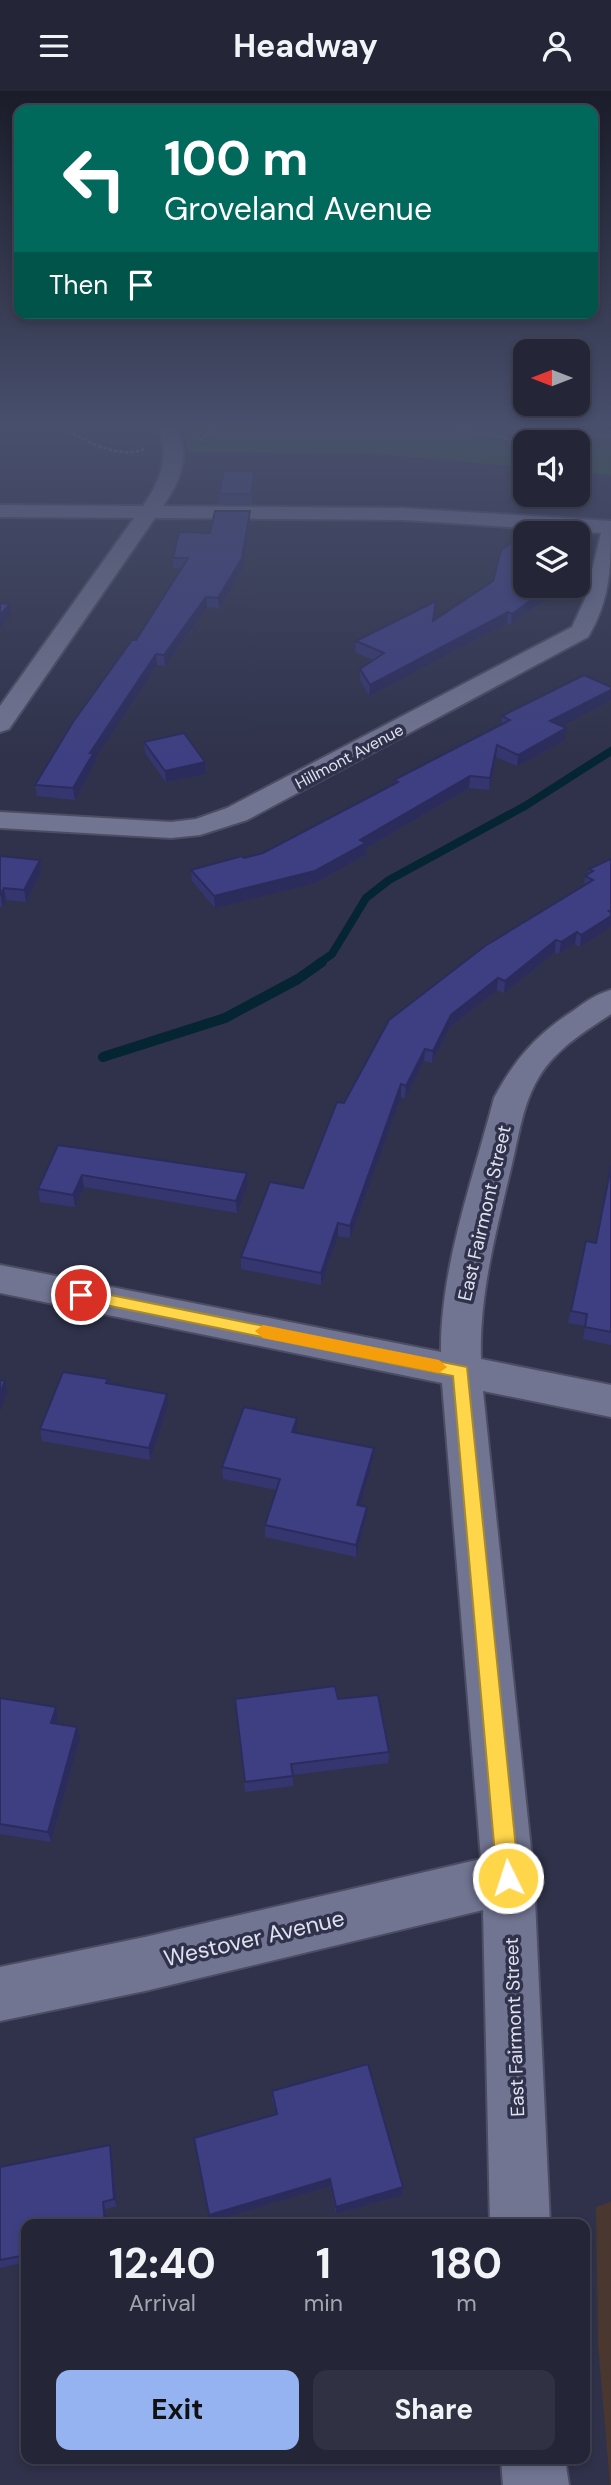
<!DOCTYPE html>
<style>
:root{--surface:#242638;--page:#303243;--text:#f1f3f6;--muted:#a3a5ae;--line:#414353;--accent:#95b2f1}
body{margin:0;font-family:"DM Sans",sans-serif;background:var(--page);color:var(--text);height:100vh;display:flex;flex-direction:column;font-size:26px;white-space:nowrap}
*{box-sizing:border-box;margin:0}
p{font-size:23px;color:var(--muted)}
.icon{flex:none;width:38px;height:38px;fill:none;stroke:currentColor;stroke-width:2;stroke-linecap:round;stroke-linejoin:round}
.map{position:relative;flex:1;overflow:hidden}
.drawer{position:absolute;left:21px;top:2128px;width:569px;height:245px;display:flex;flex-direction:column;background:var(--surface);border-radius:14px;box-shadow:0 4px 10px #0003,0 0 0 2px var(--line)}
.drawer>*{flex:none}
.guide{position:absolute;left:14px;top:14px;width:584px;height:214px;border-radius:14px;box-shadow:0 4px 10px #0003,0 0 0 2px var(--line);background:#00695c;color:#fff;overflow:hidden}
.needle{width:46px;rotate:270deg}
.fabs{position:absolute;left:513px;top:248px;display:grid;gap:14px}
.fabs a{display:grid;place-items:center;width:77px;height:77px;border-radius:14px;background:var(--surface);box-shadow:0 4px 10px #0003,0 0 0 2px var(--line);font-size:35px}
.pin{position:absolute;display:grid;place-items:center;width:60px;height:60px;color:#fff;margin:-30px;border:4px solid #fff;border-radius:50%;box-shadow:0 2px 7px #0007}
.me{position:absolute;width:77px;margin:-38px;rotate:356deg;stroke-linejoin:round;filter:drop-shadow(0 0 5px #0008)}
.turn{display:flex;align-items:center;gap:24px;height:147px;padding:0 35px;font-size:32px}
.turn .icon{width:91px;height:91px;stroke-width:2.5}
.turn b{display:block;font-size:49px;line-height:60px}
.then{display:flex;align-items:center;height:66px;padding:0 35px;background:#0003;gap:14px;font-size:26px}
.eta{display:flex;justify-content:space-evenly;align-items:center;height:119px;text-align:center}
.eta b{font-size:42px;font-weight:700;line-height:49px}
.action{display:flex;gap:14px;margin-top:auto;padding:14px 35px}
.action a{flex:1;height:80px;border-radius:14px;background:var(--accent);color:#111;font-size:28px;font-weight:700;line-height:80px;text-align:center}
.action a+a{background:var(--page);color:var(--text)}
header{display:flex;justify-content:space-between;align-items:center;height:91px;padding:0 35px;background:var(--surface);font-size:32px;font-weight:700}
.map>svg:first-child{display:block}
</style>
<header><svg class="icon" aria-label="menu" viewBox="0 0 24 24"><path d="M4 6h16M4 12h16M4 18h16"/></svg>Headway<svg class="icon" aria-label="person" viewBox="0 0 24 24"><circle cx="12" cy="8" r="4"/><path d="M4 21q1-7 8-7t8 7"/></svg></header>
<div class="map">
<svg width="611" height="2394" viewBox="0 0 611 2394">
<rect width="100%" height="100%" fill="#30324b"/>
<polygon fill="#4a3730" points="611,2111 611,2394 610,2394 598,2253 596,2116"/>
<polygon fill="#305d2e" points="178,333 534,333 611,339 611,384 578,381 578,352 525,352 525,376 376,363 188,361 185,345"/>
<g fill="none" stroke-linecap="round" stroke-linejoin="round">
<polyline stroke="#052532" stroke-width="8" points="319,872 332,863 366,807 389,789 525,715 611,660"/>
<polyline stroke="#052532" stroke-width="10" points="103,966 225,927 298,888 322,871"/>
<defs>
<g id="minor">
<path d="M 157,333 L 175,333 C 191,364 182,388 163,415 L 403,417 L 611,430 C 611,474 611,508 588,546 L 247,729 L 200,744 L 171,747 L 0,737 L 0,721 L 171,731 L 196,728 L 227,717 L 572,536 L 585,508 L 601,442 L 403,429 L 155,427 L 9,638 L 0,641 L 0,615 L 134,427 L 0,426 L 0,414 L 143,415 C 162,387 170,365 157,333 Z"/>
<path d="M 611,899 L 611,923 C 584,941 556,958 539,986 C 523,1012 519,1044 512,1073 C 497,1138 479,1201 481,1268 L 611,1294 L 611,1326 L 483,1300 L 534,1787 L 550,2133 L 490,2133 L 483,1819 L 145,1900 L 0,1930 L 0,1876 L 145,1846 L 481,1768 L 442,1292 L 0,1202 L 0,1174 L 441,1261 C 440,1177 473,1088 494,1007 C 514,969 537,943 573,920 C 585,911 596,903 611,899 Z"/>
<polygon points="501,2368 565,2368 569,2394 503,2394"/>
</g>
</defs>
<use href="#minor" stroke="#4c4d62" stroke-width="4"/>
<g stroke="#838599" stroke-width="2.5" stroke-dasharray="3.5 2" stroke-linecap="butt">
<path d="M 60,333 C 80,349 119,369 144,358"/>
<polyline points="440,333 507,348 535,348 570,342 611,345"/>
<polyline points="199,350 210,341 230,333"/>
</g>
<use href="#minor" fill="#727592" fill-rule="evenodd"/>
</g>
<g fill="#353670">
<polygon points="255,390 252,413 219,413 219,403"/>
<polygon points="250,420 250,430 243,478 219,518 207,516 165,575 157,574 95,668 95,672 75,709 37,705 35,694 136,549 182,477 173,477 173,467 210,442"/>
<polygon points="525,495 558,495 557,501 511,533 507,532 369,605 360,589 360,578 373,569 355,561 356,550 436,510 434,529"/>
<polygon points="611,596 611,609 561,635 565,649 517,675 496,666 489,699 469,697 366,757 365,764 315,792 215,817 192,790 191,779 244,767 263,762 394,694 394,689 502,633 502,625"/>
<polygon points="144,651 205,671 206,683 166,691 145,662"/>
<polygon points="0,765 40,769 41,781 26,811 6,809 2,816 0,816"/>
<polygon points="611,768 611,836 580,856 575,853 559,863 555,861 504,902 497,899 450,936 432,972 424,970 405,1007 401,1006 350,1147 338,1145 321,1194 241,1178 241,1166 303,1097 344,1012 584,795 585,785 588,783 589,778"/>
<polygon points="58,1054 247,1082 248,1094 237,1122 84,1096 75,1116 40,1111 38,1098"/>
<polygon points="611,1075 611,1254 583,1248 585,1235 568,1232 586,1150 596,1152"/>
<polygon points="108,1288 109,1293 168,1315 150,1369 42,1350 40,1338"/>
<polygon points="297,1327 296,1342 374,1357 373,1369 360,1414 367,1416 366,1427 356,1466 265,1446 265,1434 276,1399 223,1388 222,1376"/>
<polygon points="0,1607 56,1616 58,1626 57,1633 80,1647 51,1751 0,1743"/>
<polygon points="235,1608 338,1608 389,1661 388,1672 293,1684 293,1695 245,1701"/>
<polygon points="272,2000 403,2096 402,2104 336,2123 330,2095 210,2131 194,2047 276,2023 272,2009"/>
<polygon points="110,2054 112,2062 117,2115 105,2118 107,2133 26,2133 26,2171 0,2177 0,2076"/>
</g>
<g fill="#2b2c5b">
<polygon points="254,380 255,390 252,413 252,403"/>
<polygon points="250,420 250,430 243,478 219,518 218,507"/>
<polygon points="551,495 558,495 557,501 511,533 512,523"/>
<polygon points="206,506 207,516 165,575 164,564"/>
<polygon points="10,513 11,524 0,537 0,524"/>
<polygon points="508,521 507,532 369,605 370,594"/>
<polygon points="156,563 157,574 95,668 95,672 75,709 73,697 90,662"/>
<polygon points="611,599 611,609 549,642 550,630"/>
<polygon points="566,637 565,649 517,675 518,664"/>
<polygon points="497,654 496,666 489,699 490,687"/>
<polygon points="205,671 206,683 166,691 165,680"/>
<polygon points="470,685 469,697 366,757 365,764 315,792 215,817 214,805 360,749"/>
<polygon points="40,769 41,781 26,811 24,799"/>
<polygon points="4,797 6,809 2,816 1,804"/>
<polygon points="611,819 611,836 580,856 581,844"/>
<polygon points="577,841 575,853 559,863 561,851"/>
<polygon points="556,849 555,861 504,902 505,890"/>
<polygon points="498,887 497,899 450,936 432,972 433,960 451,924"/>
<polygon points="425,958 424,970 405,1007 406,995"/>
<polygon points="401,993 401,1006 350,1147 350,1135"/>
<polygon points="247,1082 248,1094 237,1122 236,1110"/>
<polygon points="82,1084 84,1096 75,1116 73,1104"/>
<polygon points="338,1132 338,1145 321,1194 321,1182"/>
<polygon points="5,1290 7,1302 0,1321 0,1302"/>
<polygon points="167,1303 168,1315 150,1369 149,1357"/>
<polygon points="297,1327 297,1339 292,1353 292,1341"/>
<polygon points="374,1357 373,1369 357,1425 357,1414"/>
<polygon points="367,1416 366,1427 356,1466 356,1454"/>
<polygon points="56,1616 58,1626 54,1643 51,1632"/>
<polygon points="77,1636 80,1647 51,1751 48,1741"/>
<polygon points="110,2054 112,2062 117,2115 114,2108"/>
<polygon points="330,2088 330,2095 210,2131 209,2124"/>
<polygon points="403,2096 402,2104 336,2123 336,2116"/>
<polygon points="103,2111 105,2118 107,2133 105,2133"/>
</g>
<g fill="#3e3f82" stroke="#2b2c5b" stroke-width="2">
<polygon points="224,380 254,380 252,403 219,403"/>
<polygon points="215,420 250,420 242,467 218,507 206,506 164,564 156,563 90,662 94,661 73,697 35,694 73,631 132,549 136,549 188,467 173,467 179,441 210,442"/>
<polygon points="513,451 525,452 525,495 551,495 512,523 508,521 370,594 360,578 384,562 356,550 436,510 433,530 493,490 501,459"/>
<polygon points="0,512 10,513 0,524"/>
<polygon points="584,584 611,596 611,599 550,630 566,637 518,664 497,654 490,687 470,685 360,749 366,752 315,780 214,805 191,779 242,765 244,767 263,762 398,691 394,689 510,629 502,625"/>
<polygon points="184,642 205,671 165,680 144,651"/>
<polygon points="0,765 40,769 24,799 4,797 0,804"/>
<polygon points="611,768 611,819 609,820 611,821 611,825 581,844 577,841 561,851 556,849 505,890 498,887 451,924 433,960 425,958 406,995 401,993 350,1135 338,1132 321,1182 241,1166 270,1091 303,1097 337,1011 344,1012 389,929 485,855 593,789 585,785 593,780 589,778"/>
<polygon points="58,1054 247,1082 236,1110 82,1084 73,1104 38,1098"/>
<polygon points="611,1075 611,1241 585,1236 587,1223 571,1220 586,1150 596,1152"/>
<polygon points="63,1281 108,1288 106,1292 167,1303 149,1357 40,1338"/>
<polygon points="0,1289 5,1290 0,1302"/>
<polygon points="244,1316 297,1327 292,1341 374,1357 357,1414 367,1416 356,1454 265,1434 280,1388 222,1376"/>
<polygon points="335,1595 338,1608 378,1604 389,1661 291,1673 293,1685 245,1691 235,1608"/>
<polygon points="0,1607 56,1616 51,1632 77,1636 48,1741 0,1733"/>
<polygon points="368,1973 403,2096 336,2116 330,2088 209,2124 194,2047 277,2023 272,2000"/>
<polygon points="110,2054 114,2108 103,2111 105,2133 26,2133 26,2164 0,2169 0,2076"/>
</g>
<linearGradient id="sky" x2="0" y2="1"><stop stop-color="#1a1c29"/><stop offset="0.5" stop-color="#484f6c"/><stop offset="1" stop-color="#484f6c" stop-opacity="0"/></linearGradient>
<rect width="611" height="668" fill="url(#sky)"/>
<polygon fill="#ffd54a" stroke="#a68a30" stroke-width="2" points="81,1198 467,1276 519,1787 515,1795 508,1798 500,1795 497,1787 453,1285 76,1208 73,1204 76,1200"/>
<polygon fill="#f59e0b" points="263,1234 439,1269 447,1276 439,1282 263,1247 255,1240"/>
<g text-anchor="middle" stroke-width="7" stroke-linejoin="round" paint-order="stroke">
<g font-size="16" fill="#dfe1f1" stroke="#30324b">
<text transform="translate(349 665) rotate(-28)" y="6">Hillmont Avenue</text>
</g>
<g font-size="19" fill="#dfe1f1" stroke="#30324b">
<text transform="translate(484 1122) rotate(-77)" y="7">East Fairmont Street</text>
<text transform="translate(514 1936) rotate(-92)" y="7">East Fairmont Street</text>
</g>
<g font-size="23" fill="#dfe1f1" stroke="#30324b">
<text transform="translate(254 1847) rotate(-13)" y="8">Westover Avenue</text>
</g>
</g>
</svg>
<div class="fabs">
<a><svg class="needle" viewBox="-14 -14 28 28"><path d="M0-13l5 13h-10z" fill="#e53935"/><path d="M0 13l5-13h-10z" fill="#a3a5ae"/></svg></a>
<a><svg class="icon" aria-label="sound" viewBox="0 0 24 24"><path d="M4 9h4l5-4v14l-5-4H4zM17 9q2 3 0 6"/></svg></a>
<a><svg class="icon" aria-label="layers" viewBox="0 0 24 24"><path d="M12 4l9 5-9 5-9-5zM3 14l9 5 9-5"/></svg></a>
</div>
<div class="pin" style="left:81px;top:1204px;background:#d93025"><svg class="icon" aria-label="arrive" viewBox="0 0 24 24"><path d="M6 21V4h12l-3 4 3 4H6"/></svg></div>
<svg class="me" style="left:508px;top:1787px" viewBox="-20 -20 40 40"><circle r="17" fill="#ffd54a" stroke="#fff" stroke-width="3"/><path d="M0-11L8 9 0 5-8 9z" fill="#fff"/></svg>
<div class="guide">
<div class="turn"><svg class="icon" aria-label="left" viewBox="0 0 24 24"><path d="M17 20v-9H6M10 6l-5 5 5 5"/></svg><div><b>100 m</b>Groveland Avenue</div></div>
<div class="then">Then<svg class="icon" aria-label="arrive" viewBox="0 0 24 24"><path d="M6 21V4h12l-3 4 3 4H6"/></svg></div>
</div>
<section class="drawer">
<div class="eta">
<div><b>12:40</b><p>Arrival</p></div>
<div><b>1</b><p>min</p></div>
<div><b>180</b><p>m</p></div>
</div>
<div class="action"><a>Exit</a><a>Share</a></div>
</section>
</div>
